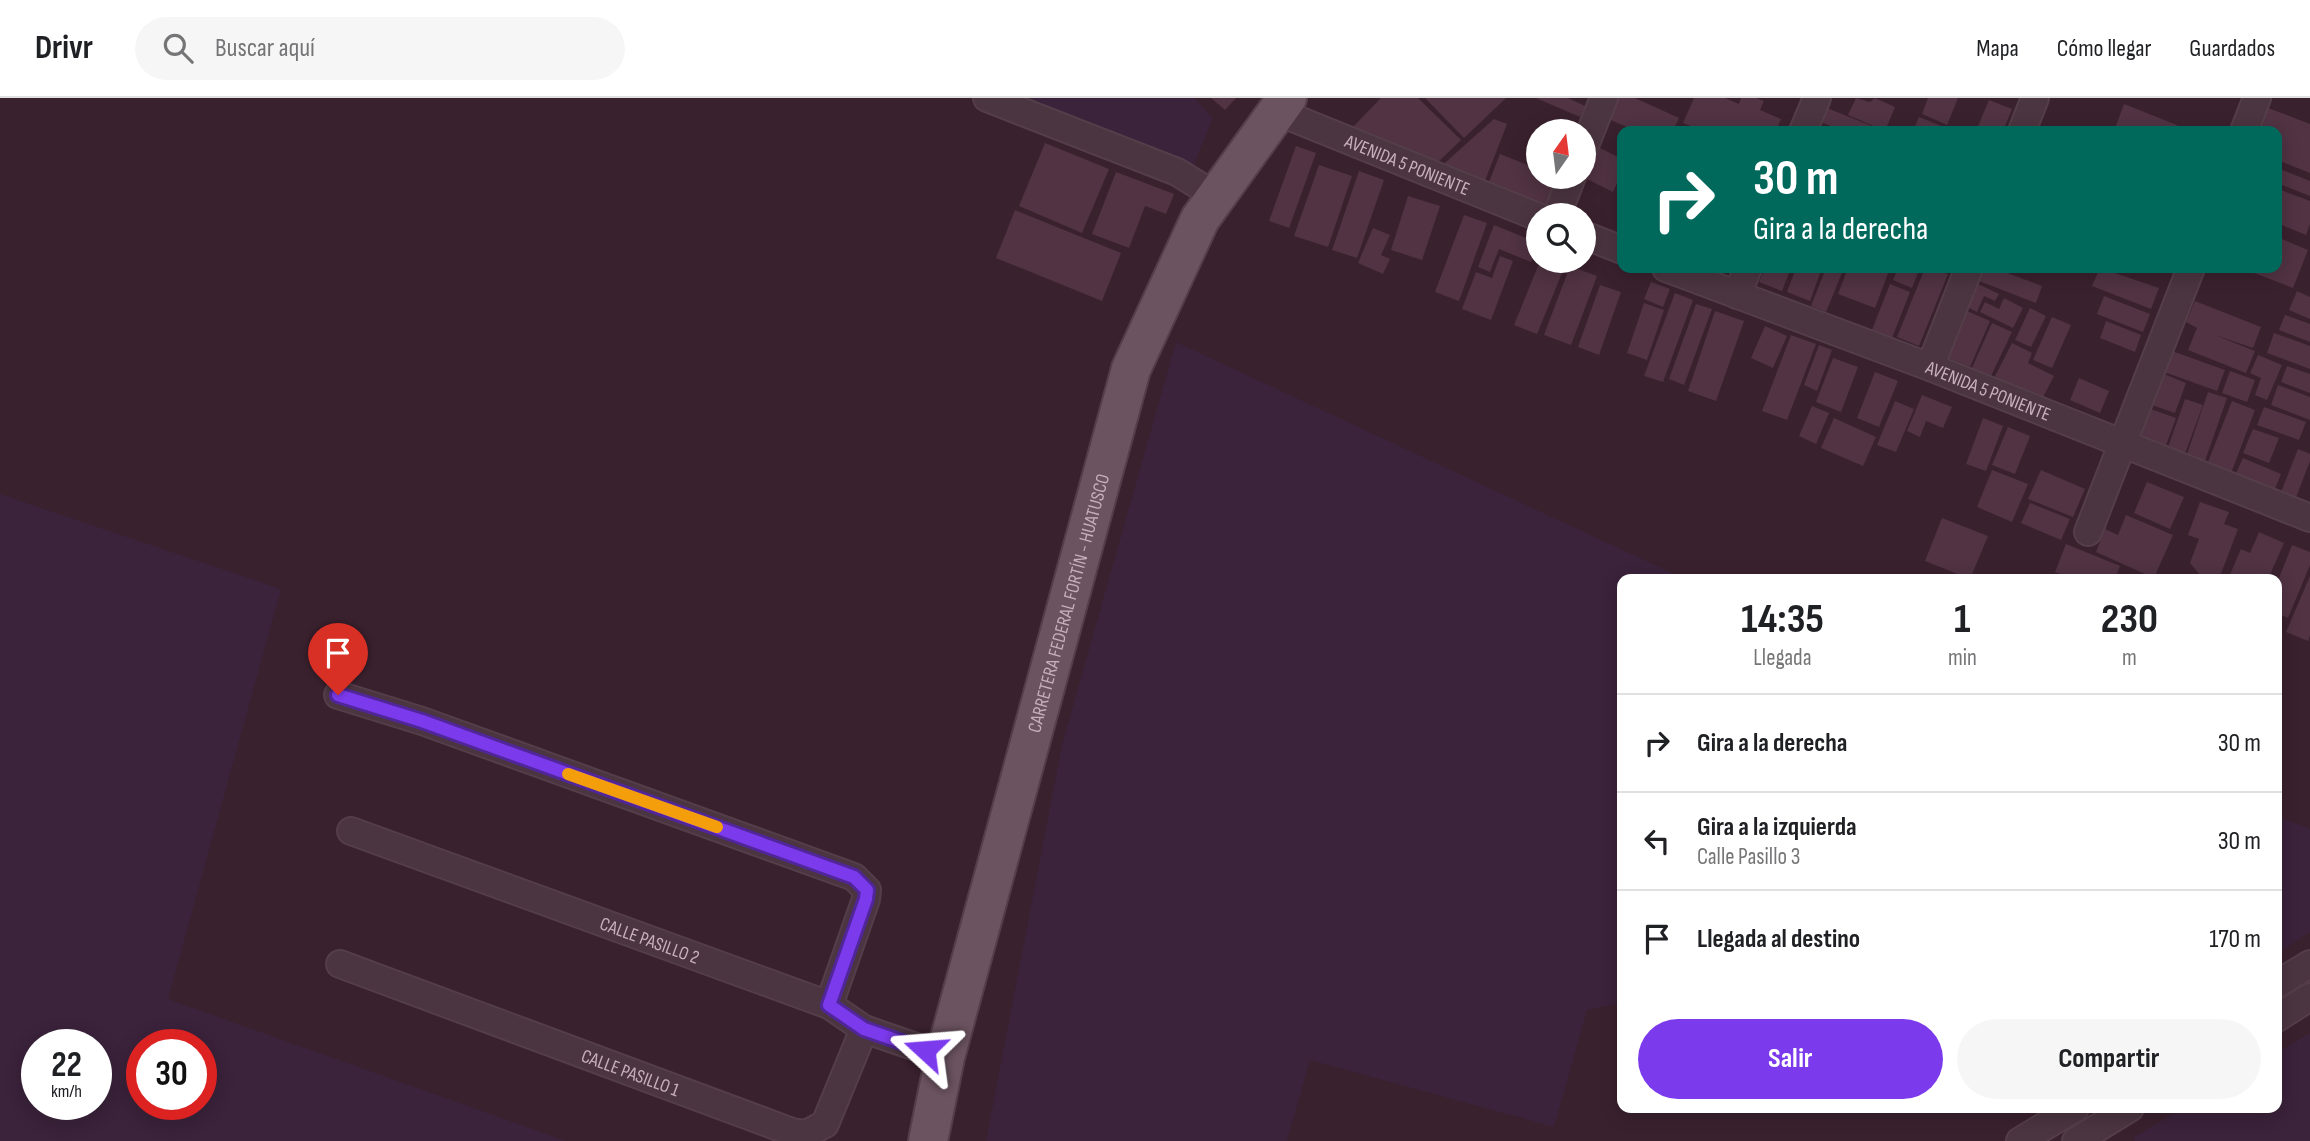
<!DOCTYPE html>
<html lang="es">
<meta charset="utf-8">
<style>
:root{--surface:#fff;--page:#f6f6f6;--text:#202124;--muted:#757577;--line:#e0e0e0;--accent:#7c3aed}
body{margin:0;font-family:"Sofia Sans Condensed",sans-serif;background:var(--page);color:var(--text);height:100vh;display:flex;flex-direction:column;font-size:26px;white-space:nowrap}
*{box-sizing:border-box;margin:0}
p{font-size:23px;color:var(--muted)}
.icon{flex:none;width:38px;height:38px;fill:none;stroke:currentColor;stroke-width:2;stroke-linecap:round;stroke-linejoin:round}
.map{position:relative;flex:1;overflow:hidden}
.panel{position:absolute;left:1617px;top:476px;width:665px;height:539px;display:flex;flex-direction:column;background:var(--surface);border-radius:14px;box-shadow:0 4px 18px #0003}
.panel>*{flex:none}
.top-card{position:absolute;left:1617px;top:28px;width:665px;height:147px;border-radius:14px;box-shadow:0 4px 18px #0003;background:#00695c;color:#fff;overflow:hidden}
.needle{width:46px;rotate:14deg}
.controls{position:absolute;left:1526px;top:21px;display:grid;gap:14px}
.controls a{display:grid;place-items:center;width:70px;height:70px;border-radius:50%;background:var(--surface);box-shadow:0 4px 18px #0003;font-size:35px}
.speed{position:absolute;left:21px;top:931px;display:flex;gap:14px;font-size:35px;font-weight:700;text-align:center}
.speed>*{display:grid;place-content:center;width:91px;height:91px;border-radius:50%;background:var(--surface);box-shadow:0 4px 18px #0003;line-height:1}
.speed small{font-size:18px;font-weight:400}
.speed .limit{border:10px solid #d22;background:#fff;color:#111}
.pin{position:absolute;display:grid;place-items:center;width:60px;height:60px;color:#fff;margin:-72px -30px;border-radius:50% 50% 50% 0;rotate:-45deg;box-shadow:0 0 7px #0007}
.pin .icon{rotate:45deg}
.me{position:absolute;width:77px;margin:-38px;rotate:289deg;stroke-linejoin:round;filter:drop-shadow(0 0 5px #0008)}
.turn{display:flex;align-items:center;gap:24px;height:147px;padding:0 21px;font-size:32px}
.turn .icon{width:91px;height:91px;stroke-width:2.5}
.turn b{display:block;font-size:49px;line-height:60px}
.eta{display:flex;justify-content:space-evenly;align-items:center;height:119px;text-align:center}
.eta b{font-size:42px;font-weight:700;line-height:49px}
.button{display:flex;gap:14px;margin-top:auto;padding:14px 21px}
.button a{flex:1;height:80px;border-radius:42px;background:var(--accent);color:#fff;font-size:28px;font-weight:700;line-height:80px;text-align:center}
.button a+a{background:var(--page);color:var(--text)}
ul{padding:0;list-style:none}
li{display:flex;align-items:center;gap:21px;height:98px;padding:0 21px;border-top:2px solid var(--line)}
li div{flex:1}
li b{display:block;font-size:26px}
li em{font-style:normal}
header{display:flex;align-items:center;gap:42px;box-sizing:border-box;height:98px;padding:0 35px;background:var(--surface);border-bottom:2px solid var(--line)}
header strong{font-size:33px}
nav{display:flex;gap:38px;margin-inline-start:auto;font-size:24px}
.search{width:490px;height:63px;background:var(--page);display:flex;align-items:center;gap:18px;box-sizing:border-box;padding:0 24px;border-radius:38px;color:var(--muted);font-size:26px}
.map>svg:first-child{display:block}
</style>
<header>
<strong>Drivr</strong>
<div class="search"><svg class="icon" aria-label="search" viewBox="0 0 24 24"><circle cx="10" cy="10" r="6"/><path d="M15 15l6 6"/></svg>Buscar aquí</div>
<nav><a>Mapa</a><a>Cómo llegar</a><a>Guardados</a></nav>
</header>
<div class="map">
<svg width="2310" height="1043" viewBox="0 0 2310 1043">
<rect width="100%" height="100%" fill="#3a212e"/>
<g fill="#3b233b" fill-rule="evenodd">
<polygon points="1012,0 1194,0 1213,20 1191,73"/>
<polygon points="1176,244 1685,481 1622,481 1622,905 1587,912 1554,1029 1310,962 1287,1043 986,1043 1062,647"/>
<path d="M 0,396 L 281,491 L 168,901 L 566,1043 L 0,1043 ZM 37,947 L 96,947 L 96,1006 L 37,1006 ZM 142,947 L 201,947 L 201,1006 L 142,1006 Z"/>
<polygon points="2277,718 2310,731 2310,834 2277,856"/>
<polygon points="2310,935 2310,1043 2135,1043 2134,1039 2184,1010 2277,1010 2277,955"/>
</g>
<g fill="#513343">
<polygon points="1211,0 1236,0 1225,12"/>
<polygon points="1381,0 1418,0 1461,42 1434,68 1350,32"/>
<polygon points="1425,0 1506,0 1464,40"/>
<polygon points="1536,0 1568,0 1585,8 1580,19"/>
<polygon points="1615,0 1635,0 1679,20 1673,33 1636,33 1606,20"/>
<polygon points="1694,0 1725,0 1739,6 1741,0 1756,0 1764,3 1760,12 1781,21 1776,33 1703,33 1683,25"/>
<polygon points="1856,0 1870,4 1875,0 1895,9 1885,33 1848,17"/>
<polygon points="1928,0 1958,0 1947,27 1922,16"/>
<polygon points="1989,2 2012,11 2003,33 1976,33"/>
<polygon points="2124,6 2177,27 2175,33 2114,33"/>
<polygon points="1827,10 1884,33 1843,33 1821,24"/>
<polygon points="2268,10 2310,26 2310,75 2277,62 2277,33 2258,33"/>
<polygon points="1919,19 1954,33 1913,33"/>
<polygon points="1494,21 1507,26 1483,88 1438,71"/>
<polygon points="1045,45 1109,71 1082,135 1019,108"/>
<polygon points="1296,48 1316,55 1289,130 1269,123"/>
<polygon points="1600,50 1622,61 1622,74 1613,94 1585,80"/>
<polygon points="1500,56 1538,71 1538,79 1557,79 1546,107 1489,84"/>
<polygon points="1319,67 1352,78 1328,149 1294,138"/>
<polygon points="2277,70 2310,83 2310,98 2277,85"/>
<polygon points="1359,73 1384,82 1357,160 1332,152"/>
<polygon points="1116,74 1174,96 1166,116 1145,108 1129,150 1092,136"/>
<polygon points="2281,92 2310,103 2310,126 2306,137 2277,125 2277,103"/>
<polygon points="1408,98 1440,108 1422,162 1391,152"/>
<polygon points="1015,112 1121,155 1102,203 996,160"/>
<polygon points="1464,117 1487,125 1459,203 1435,194"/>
<polygon points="1494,127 1538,145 1531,164 1499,151 1490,174 1478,169"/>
<polygon points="1373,130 1390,137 1381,157 1390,161 1383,176 1358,165"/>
<polygon points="2277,139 2308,152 2293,190 2241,170 2277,170"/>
<polygon points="1500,158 1513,163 1491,222 1462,211 1476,174 1492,180"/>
<polygon points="1540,163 1567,163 1537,236 1514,227"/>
<polygon points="1570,168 1597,178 1571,247 1544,237"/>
<polygon points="1765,170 1791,170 1782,193 1759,184"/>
<polygon points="1796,170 1822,170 1810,203 1787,194"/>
<polygon points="1826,170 1844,170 1826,214 1811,208"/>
<polygon points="1848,170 1890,170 1875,210 1838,196"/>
<polygon points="1898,170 1920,170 1912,190 1893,182"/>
<polygon points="1925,170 1948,176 1919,248 1897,239"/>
<polygon points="1984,170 1994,170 2042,188 2036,205 1979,183"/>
<polygon points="2100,170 2159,190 2151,211 2092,188"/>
<polygon points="1651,184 1670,191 1663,209 1644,201"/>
<polygon points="1890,186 1910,194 1892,240 1872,232"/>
<polygon points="1978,186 1999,196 1995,203 1984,198 1977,214 1967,209"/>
<polygon points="1600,187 1621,194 1599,257 1578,249"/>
<polygon points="2297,193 2310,199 2310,221 2289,212"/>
<polygon points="1675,195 1693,202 1663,284 1644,278"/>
<polygon points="2104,198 2150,216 2143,234 2097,216"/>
<polygon points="2004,200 2023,210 2013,230 1980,214 1985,204 1999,211"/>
<polygon points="2195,203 2261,229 2253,250 2215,237 2255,253 2246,275 2188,252 2197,230 2186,224"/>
<polygon points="1644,205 1664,212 1647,262 1627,255"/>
<polygon points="1696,206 1712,211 1684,287 1669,281"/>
<polygon points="2030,210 2046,218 2031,249 2015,242"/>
<polygon points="1715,213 1744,223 1716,303 1688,293"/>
<polygon points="1967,213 1990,223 1970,269 1948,260"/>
<polygon points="2285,217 2310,226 2310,244 2279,232"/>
<polygon points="2052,219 2071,227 2052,270 2033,262"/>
<polygon points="2106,223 2141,237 2135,254 2100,240"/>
<polygon points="1992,225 2012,234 1990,280 1971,272"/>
<polygon points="1765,228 1787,238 1773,270 1751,260"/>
<polygon points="2274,235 2310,248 2310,271 2267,255"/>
<polygon points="1791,237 1816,246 1787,322 1762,313"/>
<polygon points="2012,245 2032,255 2028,265 2054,278 2040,305 1993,282"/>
<polygon points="1819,247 1832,252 1817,293 1804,287"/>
<polygon points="2172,253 2225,272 2217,293 2164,274"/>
<polygon points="2258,257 2282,267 2267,302 2255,297 2261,280 2250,275"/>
<polygon points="1833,260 1858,269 1841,314 1816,304"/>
<polygon points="2287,268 2310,276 2310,295 2281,284"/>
<polygon points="2230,273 2255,282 2247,304 2222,295"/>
<polygon points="1875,274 1898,283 1879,329 1857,320"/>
<polygon points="2164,276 2186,285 2175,315 2152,307"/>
<polygon points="2079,280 2109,293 2100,315 2070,302"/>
<polygon points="2278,287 2310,299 2310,322 2271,307"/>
<polygon points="2208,294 2227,300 2204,366 2186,359"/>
<polygon points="1922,297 1952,309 1943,330 1926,323 1920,339 1907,333"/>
<polygon points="2185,301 2203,307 2184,358 2167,352"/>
<polygon points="1895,303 1914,311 1896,354 1877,347"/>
<polygon points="2232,303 2255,312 2230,378 2206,369"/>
<polygon points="1812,308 1829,315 1816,346 1799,338"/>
<polygon points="2264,309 2306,324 2299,342 2257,327"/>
<polygon points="2151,311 2176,320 2165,350 2140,341"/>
<polygon points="1834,320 1876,339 1863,368 1821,350"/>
<polygon points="1983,320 2003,328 1986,373 1966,366"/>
<polygon points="2008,329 2030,338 2015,376 1992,367"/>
<polygon points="2253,331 2279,340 2269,365 2243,355"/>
<polygon points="2298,351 2310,356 2310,363 2294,405 2279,399"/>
<polygon points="2243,360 2281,376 2272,398 2233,382"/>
<polygon points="1992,372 2028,386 2012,424 1977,409"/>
<polygon points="2041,372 2085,391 2073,419 2028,401"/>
<polygon points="2147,384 2184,399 2170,431 2134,415"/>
<polygon points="2200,404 2229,414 2224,426 2238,431 2219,481 2199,481 2200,477 2190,465 2199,441 2188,437"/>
<polygon points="2030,405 2070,421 2061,442 2021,425"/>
<polygon points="2126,417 2173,437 2154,480 2096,454 2105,431 2118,437"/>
<polygon points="1942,420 1988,438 1970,481 1925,463"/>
<polygon points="2259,434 2284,445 2268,481 2228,481 2241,451 2250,455"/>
<polygon points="2066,446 2120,468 2115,481 2074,481 2055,474"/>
<polygon points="2292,447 2310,454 2310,467 2288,520 2277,515 2277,485"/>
<polygon points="2310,478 2310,538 2308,543 2286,534"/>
</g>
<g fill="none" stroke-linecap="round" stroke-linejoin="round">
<defs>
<g id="minor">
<polyline points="987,0 1177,74 1216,98"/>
<path id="s1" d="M 1276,13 L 1538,119"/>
<polyline points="1803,33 1817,0"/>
<polyline points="2022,33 2035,0"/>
<polyline points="2244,33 2257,0"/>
<polyline points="1584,50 1604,0"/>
<polyline points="1557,117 1572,79"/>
<polyline points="1584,137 1622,152"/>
<path id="s2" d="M 1666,170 L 1930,269 L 2310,420"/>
<polyline points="1737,197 1748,170"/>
<polyline points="1930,269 1969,170"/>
<polyline points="2088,434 2191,170"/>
<polyline points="338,597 422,623 854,779 867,792 866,801 829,907"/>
<path id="s3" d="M 351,733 L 829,907 L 864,931 L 945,959"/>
<path id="s4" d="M 340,866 L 792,1034 L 806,1036 L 825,1026 L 864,931"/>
<polyline points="2277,886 2310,866"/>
<polyline points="2277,920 2310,899"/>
<polyline points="2020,1043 2075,1010"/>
<polyline points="2076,1043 2130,1010"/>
</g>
<g id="primary">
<path id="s5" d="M 928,1043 L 945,959 L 1131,271 L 1200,121 L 1287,0"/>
</g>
</defs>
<use href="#minor" stroke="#543e49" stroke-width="30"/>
<use href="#primary" stroke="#543e49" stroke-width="42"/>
<use href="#minor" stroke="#4b3540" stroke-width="26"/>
<use href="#primary" stroke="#6b535f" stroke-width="38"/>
</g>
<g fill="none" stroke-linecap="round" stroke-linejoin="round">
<defs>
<polyline id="route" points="338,597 422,623 854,779 867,792 866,801 829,907 864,931 925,952"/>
</defs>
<use href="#route" stroke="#51269a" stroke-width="18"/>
<use href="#route" stroke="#7c3aed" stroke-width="12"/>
<polyline stroke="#f59e0b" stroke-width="12" points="568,676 717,729"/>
</g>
<g text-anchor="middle" stroke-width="7" stroke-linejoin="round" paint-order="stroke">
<g font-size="19" fill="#c7b0bb" stroke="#2f1b25">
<text dy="7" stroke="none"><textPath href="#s1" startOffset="142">AVENIDA 5 PONIENTE</textPath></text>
<text dy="7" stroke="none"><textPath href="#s2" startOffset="345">AVENIDA 5 PONIENTE</textPath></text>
<text dy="7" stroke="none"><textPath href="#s5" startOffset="556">CARRETERA FEDERAL FORTÍN - HUATUSCO</textPath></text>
<text dy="7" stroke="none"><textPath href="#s3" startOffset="318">CALLE PASILLO 2</textPath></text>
<text dy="7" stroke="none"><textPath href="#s4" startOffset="310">CALLE PASILLO 1</textPath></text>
</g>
</g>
</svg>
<div class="controls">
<a><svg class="needle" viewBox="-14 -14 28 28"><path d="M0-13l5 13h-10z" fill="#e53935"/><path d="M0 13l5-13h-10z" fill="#757577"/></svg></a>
<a><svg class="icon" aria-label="search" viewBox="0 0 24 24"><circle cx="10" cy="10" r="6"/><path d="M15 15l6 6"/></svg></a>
</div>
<div class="speed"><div>22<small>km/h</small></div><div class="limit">30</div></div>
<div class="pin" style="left:338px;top:597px;background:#d93025"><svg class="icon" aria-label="arrive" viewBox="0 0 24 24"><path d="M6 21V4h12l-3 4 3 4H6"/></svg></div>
<svg class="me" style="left:925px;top:952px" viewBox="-20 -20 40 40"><path d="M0-17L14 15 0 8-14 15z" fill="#7c3aed" stroke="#fff" stroke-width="4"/></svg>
<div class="top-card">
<div class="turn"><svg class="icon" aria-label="right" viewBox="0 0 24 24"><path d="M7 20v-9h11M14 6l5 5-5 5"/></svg><div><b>30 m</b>Gira a la derecha</div></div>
</div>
<section class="panel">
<div class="eta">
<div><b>14:35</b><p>Llegada</p></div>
<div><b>1</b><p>min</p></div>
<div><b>230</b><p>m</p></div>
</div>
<ul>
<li><svg class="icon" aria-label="right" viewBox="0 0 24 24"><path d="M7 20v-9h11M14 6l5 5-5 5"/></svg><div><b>Gira a la derecha</b></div><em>30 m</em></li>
<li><svg class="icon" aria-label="left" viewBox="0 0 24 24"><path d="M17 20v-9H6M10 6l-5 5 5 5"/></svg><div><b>Gira a la izquierda</b><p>Calle Pasillo 3</p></div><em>30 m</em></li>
<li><svg class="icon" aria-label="arrive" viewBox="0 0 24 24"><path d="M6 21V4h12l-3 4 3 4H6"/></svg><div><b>Llegada al destino</b></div><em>170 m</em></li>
</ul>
<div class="button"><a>Salir</a><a>Compartir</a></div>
</section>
</div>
